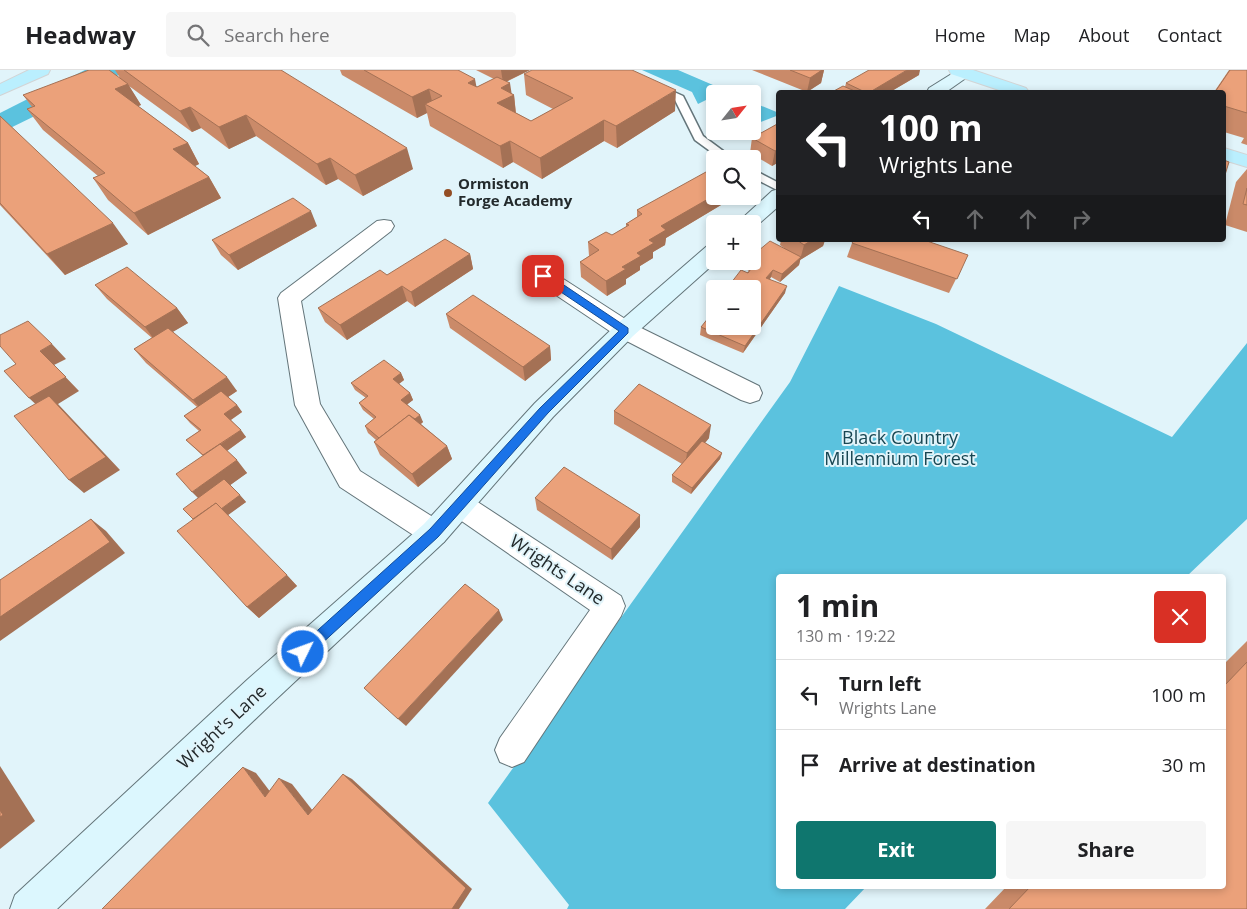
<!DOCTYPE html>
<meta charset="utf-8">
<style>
:root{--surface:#fff;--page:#f6f6f6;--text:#202124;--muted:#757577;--line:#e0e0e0;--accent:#0f766e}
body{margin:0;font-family:"Open Sans",sans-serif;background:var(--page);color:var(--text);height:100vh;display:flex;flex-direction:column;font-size:19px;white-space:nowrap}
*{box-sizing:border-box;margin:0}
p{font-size:16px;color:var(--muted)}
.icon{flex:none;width:28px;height:28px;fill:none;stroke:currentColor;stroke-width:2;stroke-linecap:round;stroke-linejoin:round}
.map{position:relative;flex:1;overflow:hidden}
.details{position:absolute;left:776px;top:504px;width:450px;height:315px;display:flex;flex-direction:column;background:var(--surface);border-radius:5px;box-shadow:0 2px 8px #0003}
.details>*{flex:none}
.hud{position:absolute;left:776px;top:20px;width:450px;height:152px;border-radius:5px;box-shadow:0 2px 8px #0003;background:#202124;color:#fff;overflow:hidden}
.needle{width:32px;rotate:60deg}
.controls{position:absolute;left:706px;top:15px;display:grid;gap:10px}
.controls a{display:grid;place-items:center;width:55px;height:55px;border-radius:5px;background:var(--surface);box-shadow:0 2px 8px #0003;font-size:25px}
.pin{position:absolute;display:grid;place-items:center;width:42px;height:42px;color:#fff;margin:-21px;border-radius:10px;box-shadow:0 2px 8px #0006}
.me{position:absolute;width:55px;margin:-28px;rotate:48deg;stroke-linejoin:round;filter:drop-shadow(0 0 4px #0008)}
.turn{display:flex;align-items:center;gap:18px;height:105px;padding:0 20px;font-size:22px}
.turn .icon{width:65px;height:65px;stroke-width:2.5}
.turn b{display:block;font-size:35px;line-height:42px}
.lanes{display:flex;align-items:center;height:48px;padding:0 20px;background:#0003;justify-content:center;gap:25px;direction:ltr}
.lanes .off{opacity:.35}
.round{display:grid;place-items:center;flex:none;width:52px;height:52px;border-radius:5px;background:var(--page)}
.head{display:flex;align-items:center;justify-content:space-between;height:85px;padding:0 20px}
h1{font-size:30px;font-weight:700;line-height:38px}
.cta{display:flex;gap:10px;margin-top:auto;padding:10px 20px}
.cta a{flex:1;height:58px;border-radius:5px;background:var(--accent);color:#fff;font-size:20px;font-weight:700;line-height:58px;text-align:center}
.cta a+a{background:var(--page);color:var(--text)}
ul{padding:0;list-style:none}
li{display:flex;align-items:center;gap:15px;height:70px;padding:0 20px;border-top:1px solid var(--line)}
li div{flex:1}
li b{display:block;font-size:19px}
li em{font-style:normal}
header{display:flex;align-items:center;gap:30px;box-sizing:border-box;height:70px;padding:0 25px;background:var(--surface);border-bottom:1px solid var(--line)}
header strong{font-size:24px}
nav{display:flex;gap:28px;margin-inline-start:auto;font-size:18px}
.search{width:350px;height:45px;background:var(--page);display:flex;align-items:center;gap:12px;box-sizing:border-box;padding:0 18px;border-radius:5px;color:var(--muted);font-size:19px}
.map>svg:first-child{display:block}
</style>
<header>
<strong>Headway</strong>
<div class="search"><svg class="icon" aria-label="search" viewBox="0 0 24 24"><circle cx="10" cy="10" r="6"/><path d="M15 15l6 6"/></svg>Search here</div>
<nav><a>Home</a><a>Map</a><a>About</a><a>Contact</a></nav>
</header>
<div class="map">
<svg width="1247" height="839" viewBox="0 0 1247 839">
<rect width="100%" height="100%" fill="#e1f4fa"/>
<g fill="#5bc2de">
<polygon points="85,0 129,0 0,63 0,43"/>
<polygon points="642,0 678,0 734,24 715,24 715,32 708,29 698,34 692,22"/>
<polygon points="752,32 779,43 779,45 758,53 753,50"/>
<polygon points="839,216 936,254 1172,367 1247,273 1247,449 1187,506 779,506 779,816 867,816 845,839 567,839 569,835 488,733 790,312"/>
</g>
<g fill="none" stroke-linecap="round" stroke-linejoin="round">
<defs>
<g id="lane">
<polygon points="612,0 625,0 683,26 703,66 734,89 721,89 695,70 675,30"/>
<polygon points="752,99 779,113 779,121 752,107"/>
</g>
<g id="street">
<polygon points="384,150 391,151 394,156 391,161 301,231 320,334 360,401 444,454 448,463 444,472 434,476 424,472 340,417 295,335 278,228 281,223 377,151"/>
<polygon points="543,199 551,201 633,254 759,316 762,323 759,330 750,333 741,330 617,266 535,211 532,206 535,201"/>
<polygon points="460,423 470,427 621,526 625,536 621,546 524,692 512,697 500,692 495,680 500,668 590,540 450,443 446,435 450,427"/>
</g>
<g id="secondary">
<polygon points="958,0 971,0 973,3 946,22 927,22 929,18"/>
<polygon points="779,119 779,136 753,159 752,154 736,154 772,121"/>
<polygon points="715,174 715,191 717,191 633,266 553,347 444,472 271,634 57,839 10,839 15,825 247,610 424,454 535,333 617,254 707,176"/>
</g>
<g id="primary">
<polygon points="29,0 50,0 48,4 0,25 0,14"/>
<polygon points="949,0 973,0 1026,18 1029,22 1005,22 951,4"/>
<polygon points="1224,78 1247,85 1247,97 1224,90"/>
</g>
</defs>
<use href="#lane" stroke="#64757a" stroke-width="3"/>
<use href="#street" stroke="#64757a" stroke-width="2"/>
<use href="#secondary" stroke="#64757a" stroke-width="2"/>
<use href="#primary" stroke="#d3d4d5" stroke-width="2"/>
<use href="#lane" fill="#fff" fill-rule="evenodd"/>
<use href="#street" fill="#fff" fill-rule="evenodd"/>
<use href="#secondary" fill="#dcf7fe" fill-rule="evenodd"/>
<use href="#primary" fill="#baeffe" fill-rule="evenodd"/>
</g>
<g fill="#ca8a69">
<polygon points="115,0 281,0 413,99 363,126 338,109 326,115 256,66 229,79 201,58 192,62 129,16 141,35 138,36 188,73 199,94 195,96 209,107 221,128 148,165 108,130 93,108 98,106 43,60 27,39 32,37 23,25 120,8"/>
<polygon points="340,0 458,0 477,17 494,9 476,0 530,0 506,12 511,23 514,25 516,43 531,51 553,39 526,25 524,4 675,41 617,78 604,71 542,109 513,92 503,98 430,56 427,43 417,48 342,5"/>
<polygon points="752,0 824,0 821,13 807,22"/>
<polygon points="1229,0 1247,0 1247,75 1241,73 1244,68 1224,62 1224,22 1214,22"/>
<polygon points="919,5 890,22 832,22 845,17 846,13"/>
<polygon points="0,46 128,174 65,205 0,135"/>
<polygon points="779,53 779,92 772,96 750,83 752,68"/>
<polygon points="1247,99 1247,162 1225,155 1236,112"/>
<polygon points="715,126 736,126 666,168 665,175 653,182 653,188 640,196 640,200 626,209 626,214 607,226 581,207 580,192 589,186 588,172 612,165 626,157 626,154 637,147 637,140"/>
<polygon points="317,156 238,200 221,185 212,170"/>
<polygon points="781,170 825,170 823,176 800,190 799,195 780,212 771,207 770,209 785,223 743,283 700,265 701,257 715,256 752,256 752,219 730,219 731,213 749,201 746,199 747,191 784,178 780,175"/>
<polygon points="852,173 968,185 949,223 847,187"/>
<polygon points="470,184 473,199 415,237 407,231 347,270 325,252 318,238 387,205"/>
<polygon points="95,215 177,238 188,253 172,262 237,321 228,327 237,335 242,342 231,350 246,367 227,381 247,403 230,415 246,432 227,445 297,516 259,548 247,537 193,449 198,428 203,386 186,370 199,361 190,353 184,346 197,337 146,293 134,279 152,268 107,229"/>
<polygon points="446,244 550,276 551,290 525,311 450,258"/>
<polygon points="401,303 404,310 399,314 410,323 413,330 407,334 423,352 421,354 447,376 452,389 418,417 380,385 374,372 376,370 368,363 365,356 374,349 363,340 359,333 366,328 355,320 351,313"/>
<polygon points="614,341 709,368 705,373 722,383 720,389 691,424 672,412 672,405 682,394 614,354"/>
<polygon points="535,428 640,457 612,490 537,440"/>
<polygon points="1247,571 1247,839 985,839 1007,816 1224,816 1224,594"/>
</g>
<g fill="#a47155">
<polygon points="501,0 530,0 503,13"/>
<polygon points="822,0 824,0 821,13 807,22 810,8"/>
<polygon points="907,0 920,0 919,5 890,22 870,22"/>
<polygon points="475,9 479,30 468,13"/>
<polygon points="510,13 512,26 514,25 516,46 497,33 501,18"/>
<polygon points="128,14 141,35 128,40 115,19"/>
<polygon points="429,19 434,39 425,34 427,43 417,48 412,27"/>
<polygon points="676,20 675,41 617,78 616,56"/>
<polygon points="190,37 201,58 192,62 180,41"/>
<polygon points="246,45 256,66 229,79 219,57"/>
<polygon points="604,50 604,71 542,109 540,88"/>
<polygon points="510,71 513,92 503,98 500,76"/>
<polygon points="188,73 199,94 185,101 173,79"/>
<polygon points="407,78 413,99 363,126 355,105"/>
<polygon points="779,79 779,92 772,96 775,81"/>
<polygon points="330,88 338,109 326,115 317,94"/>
<polygon points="209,107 221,128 148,165 134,143"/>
<polygon points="715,125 715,126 736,126 666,168 665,175 653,182 653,188 640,196 640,200 626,209 626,214 607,226 606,211 637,183 661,156"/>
<polygon points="311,141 317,156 238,200 229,185"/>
<polygon points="113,153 128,174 65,205 47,184"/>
<polygon points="812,170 825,170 823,176 800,190 804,175"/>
<polygon points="470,184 473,199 415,237 411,222"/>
<polygon points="801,187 799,195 780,212 782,204"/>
<polygon points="773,200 771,207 765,216 766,208"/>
<polygon points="402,216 407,231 347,270 340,255"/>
<polygon points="787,216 785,223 743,283 745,276"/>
<polygon points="177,238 188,253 156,272 145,257"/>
<polygon points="52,274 66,289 54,295 79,321 58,334 120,400 84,423 69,410 44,342 29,328 40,281"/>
<polygon points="550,276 551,290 525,311 523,297"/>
<polygon points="401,303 404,310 396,316 393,309"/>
<polygon points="227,307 237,321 204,343 193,330"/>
<polygon points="410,323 413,330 404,337 401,330"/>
<polygon points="237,335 242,342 229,351 224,344"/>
<polygon points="420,345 423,352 388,379 385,372"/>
<polygon points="711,355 709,368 685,396 687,383"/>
<polygon points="241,360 246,367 210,393 204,386"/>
<polygon points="447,376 452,389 418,417 412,404"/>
<polygon points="722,383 720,389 691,424 692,418"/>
<polygon points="237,390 247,403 204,434 192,422"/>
<polygon points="240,425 246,432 205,462 199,456"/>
<polygon points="640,445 640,457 612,490 611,479"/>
<polygon points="91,449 106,461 125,483 0,571 0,547"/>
<polygon points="287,505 297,516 259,548 247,537"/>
<polygon points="499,540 503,550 406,656 398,649"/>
<polygon points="0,696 35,751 0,779"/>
<polygon points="243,697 256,703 278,732 265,727"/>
<polygon points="343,704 352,709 472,819 459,839 452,839"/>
<polygon points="279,708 292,714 320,750 308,745"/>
</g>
<g fill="#eba17a" stroke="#a47155">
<polygon points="89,0 109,0 128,14 115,19 188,73 173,79 209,107 134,143 93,108 105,103 27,39 35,36 23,25"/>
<polygon points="124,0 281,0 407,78 355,105 330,88 317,94 246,45 219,57 190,37 180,41"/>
<polygon points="364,0 458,0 475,9 468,13 477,17 497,7 510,13 501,18 514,25 497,33 531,51 573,28 524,4 532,0 632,0 676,20 616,56 604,50 540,88 510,71 500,76 425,34 442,26 429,19 412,27"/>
<polygon points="790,0 822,0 810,8"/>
<polygon points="869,0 907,0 870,22 865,22 846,13"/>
<polygon points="1230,0 1247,0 1247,43 1224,36 1224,22 1215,22"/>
<polygon points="843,16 857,22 832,22"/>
<polygon points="0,46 113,153 47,184 0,133"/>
<polygon points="779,53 779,79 775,81 752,68"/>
<polygon points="1224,90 1229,92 1224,108"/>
<polygon points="715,97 715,125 661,156 666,160 649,170 654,173 637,183 641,186 622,197 626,199 606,211 580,192 599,180 588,172 606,162 612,165 629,155 626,154 642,144 637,140"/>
<polygon points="1247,118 1247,135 1243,134"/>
<polygon points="293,128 311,141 229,185 212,170"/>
<polygon points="445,169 470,184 411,222 402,216 340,255 318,238 380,200 387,205"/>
<polygon points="797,170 812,170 804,175"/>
<polygon points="854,170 924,170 968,185 957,209 852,173"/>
<polygon points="770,171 801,187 782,204 773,200 766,208 787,216 745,276 701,257 713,242 715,243 715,256 752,256 752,227 756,222 752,221 752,219 747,219 731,213 741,200 748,203 753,196 747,191 752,191 752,186"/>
<polygon points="127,197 177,238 145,257 95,215"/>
<polygon points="473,225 550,276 523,297 446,244"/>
<polygon points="28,251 52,274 40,281 66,307 29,328 4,301 16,294 0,276 0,265"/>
<polygon points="168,258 227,307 193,330 134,279"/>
<polygon points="384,290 401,303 393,309 410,323 401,330 420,345 415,349 409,345 379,368 365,356 376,347 359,333 368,326 351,313"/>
<polygon points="639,314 711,355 687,383 614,341"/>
<polygon points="221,321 237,335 224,344 241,360 203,385 186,370 201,360 184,346"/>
<polygon points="49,326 106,387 69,410 14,346"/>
<polygon points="409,345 447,376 412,404 374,372"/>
<polygon points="702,371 722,383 692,418 672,405"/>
<polygon points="220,374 237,390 192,422 176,404"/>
<polygon points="564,397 640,445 611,479 535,428"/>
<polygon points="224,409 240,425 221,439 216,433 193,449 183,439"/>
<polygon points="216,433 287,505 247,537 177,461"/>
<polygon points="91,449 110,472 0,547 0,510"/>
<polygon points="465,514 499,540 398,649 364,618"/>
<polygon points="1247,592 1247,839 1009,839 1031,816 1224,816 1224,616"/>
<polygon points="243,697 265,727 279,708 308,745 343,704 466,818 452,839 102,839"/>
<polygon points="0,740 3,745 0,747"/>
</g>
<polygon fill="#1a73e8" stroke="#114b97" points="540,203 546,203 628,258 628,263 548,343 438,467 307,587 303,589 298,587 296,582 298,578 430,459 540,338 619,261 540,208"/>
<circle fill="#934d24" stroke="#e1f4fa" stroke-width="2" cx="448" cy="123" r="5"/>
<g text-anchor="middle" stroke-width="4" stroke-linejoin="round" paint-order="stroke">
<g font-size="15" font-weight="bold" fill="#232a2c" stroke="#e1f4fa" text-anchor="start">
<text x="458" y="119">Ormiston<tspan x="458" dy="17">Forge Academy</tspan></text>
</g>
<g font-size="18" fill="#184652" stroke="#e1f4fa">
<text x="900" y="374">Black Country<tspan x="900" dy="21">Millennium Forest</tspan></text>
</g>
<g font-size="18" fill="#232a2c" stroke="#e1f4fa">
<text transform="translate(557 500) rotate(34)" y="6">Wrights Lane</text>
<text transform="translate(222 657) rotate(-43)" y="6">Wright's Lane</text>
</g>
</g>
</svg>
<div class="controls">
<a><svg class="needle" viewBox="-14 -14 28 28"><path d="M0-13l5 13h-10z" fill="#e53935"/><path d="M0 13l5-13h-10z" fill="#757577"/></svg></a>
<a><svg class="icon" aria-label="search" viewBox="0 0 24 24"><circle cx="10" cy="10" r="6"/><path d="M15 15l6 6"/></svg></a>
<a>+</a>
<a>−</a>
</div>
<div class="pin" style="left:543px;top:206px;background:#d93025"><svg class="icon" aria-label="arrive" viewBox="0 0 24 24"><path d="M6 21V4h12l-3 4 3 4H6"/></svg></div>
<svg class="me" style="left:303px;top:582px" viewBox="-20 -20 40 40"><circle r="17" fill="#1a73e8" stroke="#fff" stroke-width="3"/><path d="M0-11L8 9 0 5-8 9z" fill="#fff"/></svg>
<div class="hud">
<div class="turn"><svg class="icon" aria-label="left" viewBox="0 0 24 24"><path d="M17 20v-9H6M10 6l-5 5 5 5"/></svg><div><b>100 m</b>Wrights Lane</div></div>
<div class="lanes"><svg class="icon" aria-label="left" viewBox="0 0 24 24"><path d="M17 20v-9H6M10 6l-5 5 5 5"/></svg><svg class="icon off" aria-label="ahead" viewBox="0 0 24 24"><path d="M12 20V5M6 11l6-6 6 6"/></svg><svg class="icon off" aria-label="ahead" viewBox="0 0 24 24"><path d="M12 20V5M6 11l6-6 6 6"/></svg><svg class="icon off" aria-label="right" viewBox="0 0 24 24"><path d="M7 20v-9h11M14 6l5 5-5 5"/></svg></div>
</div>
<section class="details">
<div class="head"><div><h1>1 min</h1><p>130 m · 19:22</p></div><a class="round" style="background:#d93025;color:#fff"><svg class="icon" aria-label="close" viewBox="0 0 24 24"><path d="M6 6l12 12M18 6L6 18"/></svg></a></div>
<ul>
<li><svg class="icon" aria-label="left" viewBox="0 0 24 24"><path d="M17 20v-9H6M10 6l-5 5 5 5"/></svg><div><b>Turn left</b><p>Wrights Lane</p></div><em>100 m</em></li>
<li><svg class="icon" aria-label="arrive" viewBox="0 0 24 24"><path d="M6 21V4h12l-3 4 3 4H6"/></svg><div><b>Arrive at destination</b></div><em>30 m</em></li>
</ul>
<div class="cta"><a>Exit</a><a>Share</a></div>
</section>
</div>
